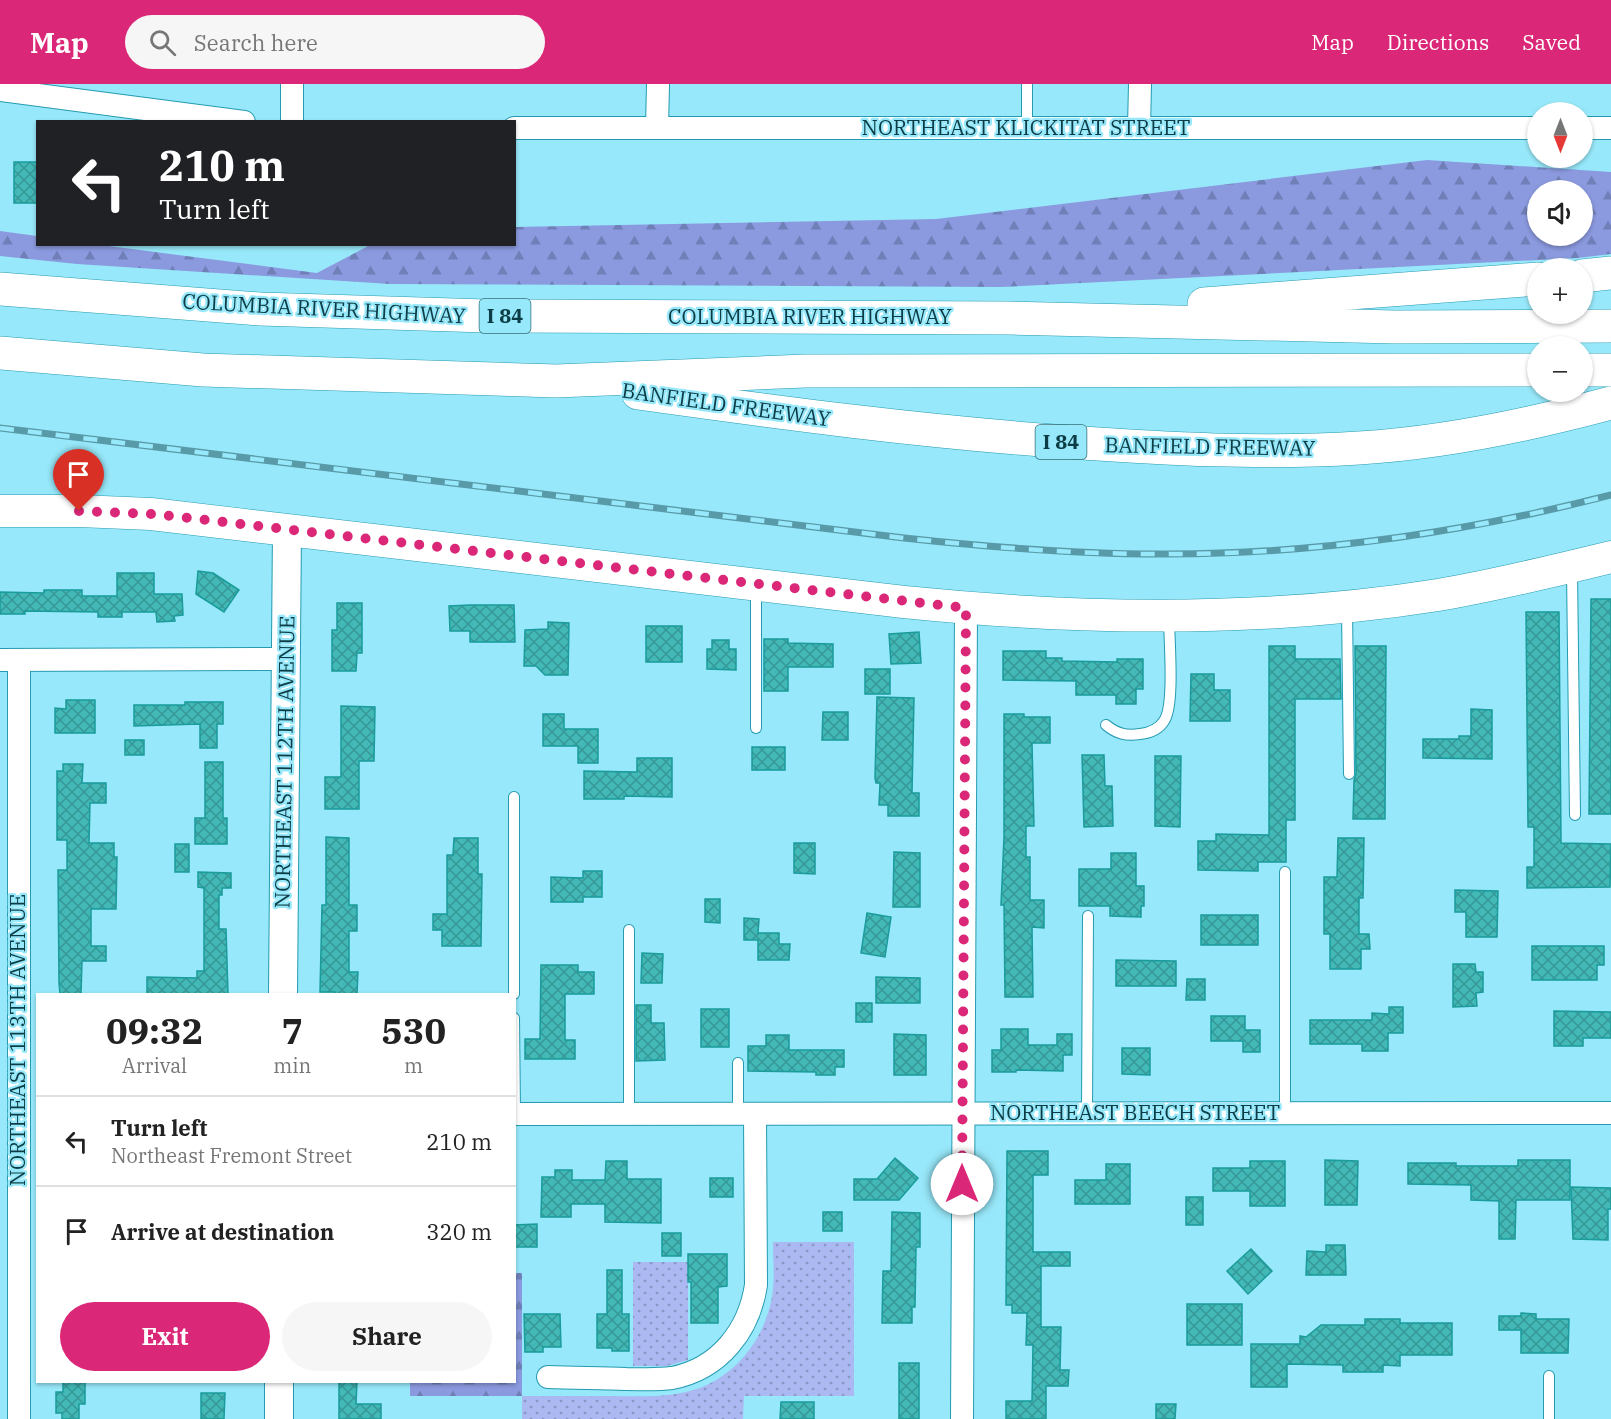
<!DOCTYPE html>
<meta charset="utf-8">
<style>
:root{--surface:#fff;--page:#f6f6f6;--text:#222;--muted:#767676;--line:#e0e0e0;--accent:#db2777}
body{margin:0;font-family:"IBM Plex Serif",serif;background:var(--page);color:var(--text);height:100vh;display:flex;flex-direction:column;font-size:22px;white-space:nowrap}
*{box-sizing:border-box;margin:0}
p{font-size:20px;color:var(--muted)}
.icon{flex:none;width:33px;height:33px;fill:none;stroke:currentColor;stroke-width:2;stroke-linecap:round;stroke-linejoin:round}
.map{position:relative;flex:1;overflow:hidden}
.panel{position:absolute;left:36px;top:909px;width:480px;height:390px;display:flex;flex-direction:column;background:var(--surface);border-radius:0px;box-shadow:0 2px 4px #0004}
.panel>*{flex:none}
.banner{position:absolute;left:36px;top:36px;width:480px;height:126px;border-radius:0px;box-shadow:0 2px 4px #0004;background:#202124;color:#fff;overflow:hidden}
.needle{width:39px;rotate:180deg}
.buttons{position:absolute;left:1527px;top:18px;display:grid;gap:12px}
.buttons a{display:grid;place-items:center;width:66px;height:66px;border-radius:50%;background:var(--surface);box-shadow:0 2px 4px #0004;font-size:30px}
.pin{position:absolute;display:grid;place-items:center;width:51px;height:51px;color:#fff;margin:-62px -26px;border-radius:50% 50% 50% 0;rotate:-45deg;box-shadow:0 0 6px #0007}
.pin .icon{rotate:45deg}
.me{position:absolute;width:66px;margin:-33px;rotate:0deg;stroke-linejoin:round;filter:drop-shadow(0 0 4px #0008)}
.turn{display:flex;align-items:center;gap:21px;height:126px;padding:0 24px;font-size:27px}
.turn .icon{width:78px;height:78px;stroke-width:2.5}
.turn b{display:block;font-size:42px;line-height:51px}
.eta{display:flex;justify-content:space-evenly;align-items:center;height:102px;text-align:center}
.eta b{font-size:36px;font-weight:800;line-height:42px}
.button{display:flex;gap:12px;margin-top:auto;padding:12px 24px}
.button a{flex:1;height:69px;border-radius:36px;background:var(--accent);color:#fff;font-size:24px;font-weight:800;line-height:69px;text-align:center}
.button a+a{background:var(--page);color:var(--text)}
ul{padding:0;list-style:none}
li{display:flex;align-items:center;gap:18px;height:90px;padding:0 24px;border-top:2px solid var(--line)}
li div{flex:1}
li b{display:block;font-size:22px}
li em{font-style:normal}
header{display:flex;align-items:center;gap:36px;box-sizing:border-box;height:84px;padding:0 30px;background:var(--accent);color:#fff}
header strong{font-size:28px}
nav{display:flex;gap:33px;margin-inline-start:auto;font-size:21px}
.search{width:420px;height:54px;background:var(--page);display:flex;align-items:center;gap:15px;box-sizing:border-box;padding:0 21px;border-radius:33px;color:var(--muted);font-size:22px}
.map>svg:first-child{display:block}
</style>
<header>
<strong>Map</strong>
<div class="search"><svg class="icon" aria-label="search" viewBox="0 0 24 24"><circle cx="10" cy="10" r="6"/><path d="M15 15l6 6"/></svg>Search here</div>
<nav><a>Map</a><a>Directions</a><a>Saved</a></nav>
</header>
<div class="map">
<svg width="1611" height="1335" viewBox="0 0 1611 1335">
<defs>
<pattern id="grass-dots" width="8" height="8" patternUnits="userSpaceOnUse" patternTransform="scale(1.5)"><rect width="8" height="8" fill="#abb8f1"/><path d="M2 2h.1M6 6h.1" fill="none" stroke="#8a97c5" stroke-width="1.8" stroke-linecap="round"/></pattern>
<pattern id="forest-firs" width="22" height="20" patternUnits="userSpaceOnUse" patternTransform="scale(1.5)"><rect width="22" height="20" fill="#8b9adf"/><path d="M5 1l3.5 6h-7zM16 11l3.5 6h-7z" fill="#707fb7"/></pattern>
<pattern id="building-cross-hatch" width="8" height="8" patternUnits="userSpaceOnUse" patternTransform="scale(1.5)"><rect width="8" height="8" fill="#42b8b7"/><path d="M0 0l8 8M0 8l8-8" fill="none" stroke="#369797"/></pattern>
</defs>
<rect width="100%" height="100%" fill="#97e8fa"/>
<g fill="url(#grass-dots)">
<path d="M 773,1158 L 854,1158 L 854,1312 L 744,1312 L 743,1335 L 522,1335 L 522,1312 C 551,1312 579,1312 608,1312 C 634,1312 660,1314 686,1308 C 731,1298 764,1258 772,1213 C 775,1195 773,1176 773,1158 Z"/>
<polygon points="633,1178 688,1178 688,1276 667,1282 633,1282"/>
</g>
<g fill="url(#forest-firs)" fill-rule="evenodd">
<path d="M 1427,76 L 1611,88 L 1611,170 L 1578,174 L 1001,203 L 390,200 L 77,180 L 0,172 L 0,147 L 37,152 L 38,160 L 101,161 L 317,189 L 370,161 L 514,160 L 515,143 L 936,135 ZM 1538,106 L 1582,106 L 1582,152 L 1538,152 Z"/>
<polygon points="515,1189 522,1189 522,1312 410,1312 410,1298 514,1298"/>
</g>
<g fill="url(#building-cross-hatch)" stroke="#199c9b" stroke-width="1.5">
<rect x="14" y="78" width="24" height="41"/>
<polygon points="198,487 213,489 239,506 224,528 196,510"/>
<polygon points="117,489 154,489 154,510 182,510 183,531 174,532 175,537 157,538 156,528 122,528 122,533 98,533 98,528 25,527 25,530 0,530 0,508 44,509 44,506 82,506 82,512 117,512"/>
<polygon points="1591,515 1611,515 1611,730 1589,730"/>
<polygon points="337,519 362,519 362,569 357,569 356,587 332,587 332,546 337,546"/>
<polygon points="470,521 514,521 515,558 470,558 470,547 450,547 449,522"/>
<polygon points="1526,528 1559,528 1561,759 1611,760 1610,803 1527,804 1527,783 1534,783 1534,743 1528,743"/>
<polygon points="548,538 569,539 568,591 545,591 536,582 524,582 525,546 548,545"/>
<rect x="646" y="542" width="36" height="36"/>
<polygon points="919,548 921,579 891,580 889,550"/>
<polygon points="764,555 788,555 788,559 833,560 833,583 788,583 788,607 764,607"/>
<polygon points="712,556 729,556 729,565 736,565 736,586 707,585 707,565 712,565"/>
<polygon points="1269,562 1295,562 1295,575 1340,575 1341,615 1295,615 1295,736 1286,736 1286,778 1258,778 1258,787 1198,786 1198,757 1216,757 1216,750 1269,751"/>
<polygon points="1355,562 1386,562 1385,735 1353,735 1354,696 1356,690"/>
<polygon points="1003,567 1046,567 1046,574 1062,574 1062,577 1117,578 1117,575 1143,575 1143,605 1136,605 1136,620 1116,620 1116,611 1076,611 1076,597 1003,596"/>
<rect x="865" y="585" width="25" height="25"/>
<polygon points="1191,590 1214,590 1214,606 1230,606 1230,637 1190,637"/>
<polygon points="877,613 914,614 912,709 919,709 919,732 888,732 888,721 879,721 880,699 876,699 875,694"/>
<polygon points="66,616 95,616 95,649 55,649 55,624 66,625"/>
<polygon points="185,618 223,618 223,640 217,640 217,664 200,664 200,640 134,642 134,621 185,621"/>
<polygon points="341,622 375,623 374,677 359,677 359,725 325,725 325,693 341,693"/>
<polygon points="1471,625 1492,626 1492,675 1423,674 1423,655 1459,655 1459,652 1471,652"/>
<polygon points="823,628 848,628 848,656 822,656"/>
<polygon points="543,630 564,630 564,645 598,645 598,679 578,679 578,662 543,662"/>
<polygon points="1004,630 1024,630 1024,633 1050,633 1050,659 1032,659 1034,742 1026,742 1026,773 1030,773 1030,816 1044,816 1044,844 1032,843 1033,913 1005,913 1004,821 1001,821 1004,753"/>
<rect x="125" y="656" width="19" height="15"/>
<rect x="752" y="663" width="33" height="23"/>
<polygon points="1082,671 1104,671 1105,702 1112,702 1113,742 1084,743"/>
<polygon points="1155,672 1181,672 1180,743 1155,742"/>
<polygon points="637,674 672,674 672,713 624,712 624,715 584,715 584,687 637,688"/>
<polygon points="205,678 223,678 223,734 227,734 227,760 195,760 195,734 205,734"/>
<polygon points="63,680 83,680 82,699 106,699 106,719 90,719 89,759 114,759 114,773 117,773 116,825 91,825 91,862 106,862 106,877 82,877 81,910 60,910 59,899 58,786 67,786 67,756 57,756 57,687 63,687"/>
<polygon points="326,753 349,754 349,821 357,821 357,847 349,847 349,888 358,888 357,910 335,910 335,908 320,908 322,821 326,821"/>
<polygon points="454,754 478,754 478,790 482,790 481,862 442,862 442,846 433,846 433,830 447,830 447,771 453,771"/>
<polygon points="1338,754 1364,754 1363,814 1359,814 1359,850 1369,850 1370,865 1361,865 1361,885 1330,885 1330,850 1324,850 1324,793 1337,793"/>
<polygon points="794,759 815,759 815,790 794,789"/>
<rect x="175" y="760" width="14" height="28"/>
<polygon points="894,768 920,769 920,823 893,823"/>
<polygon points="1111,769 1136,769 1136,802 1144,802 1144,822 1141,822 1141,833 1110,832 1110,822 1079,822 1079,785 1111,785"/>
<polygon points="583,787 602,787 602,813 583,813 583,818 551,818 551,793 583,794"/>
<polygon points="198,788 231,789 231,804 222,804 222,811 219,811 219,845 226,845 228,910 147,910 147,893 197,894 197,887 204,887 204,804 198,803"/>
<polygon points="1455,806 1498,807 1497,853 1466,853 1466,828 1455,828"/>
<polygon points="705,815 720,815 720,839 705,838"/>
<polygon points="867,829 891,833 885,873 861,869"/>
<rect x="1201" y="831" width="57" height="30"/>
<polygon points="744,834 759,835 758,849 779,849 779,860 790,860 789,876 758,876 758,856 744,856"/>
<polygon points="1532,862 1604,862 1604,881 1597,881 1597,896 1532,896"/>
<polygon points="642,869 663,870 662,899 641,899"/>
<polygon points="1116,876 1176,877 1176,902 1116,902"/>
<polygon points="1453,880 1475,880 1476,888 1483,888 1483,908 1476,909 1477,922 1453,923"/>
<polygon points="541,881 578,881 578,888 594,888 594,910 565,910 565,956 575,956 575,975 525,975 525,955 540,955"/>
<polygon points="876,893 920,894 920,919 876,919"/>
<polygon points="1187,895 1205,895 1205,916 1186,916"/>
<rect x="856" y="919" width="16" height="19"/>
<polygon points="636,921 651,921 651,939 664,939 665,976 636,977"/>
<polygon points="1389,923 1403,923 1403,949 1388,949 1388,967 1362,967 1362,960 1310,960 1310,936 1372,936 1372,929 1389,930"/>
<rect x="701" y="925" width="28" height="38"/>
<polygon points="1554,927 1611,928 1611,954 1583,954 1583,962 1554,962"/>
<polygon points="1211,932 1245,932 1245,946 1260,946 1260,968 1243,968 1243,957 1211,957"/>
<polygon points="1001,945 1028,945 1028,961 1057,961 1057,950 1072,950 1072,971 1063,971 1063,987 1016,986 1016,988 992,988 992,966 1001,966"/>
<polygon points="894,950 926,951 926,991 894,991"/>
<polygon points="766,951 789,951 789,966 844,966 844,983 835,983 835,991 816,991 816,988 748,987 748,962 766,962"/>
<polygon points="1122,964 1150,964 1150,991 1122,990"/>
<polygon points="1007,1067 1048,1067 1048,1091 1033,1091 1033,1168 1070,1168 1070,1182 1041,1182 1041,1243 1061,1243 1060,1286 1069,1286 1068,1302 1046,1302 1046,1335 1006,1335 1006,1317 1032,1317 1033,1261 1026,1261 1027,1229 1012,1229 1012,1221 1006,1221"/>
<polygon points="895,1074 918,1094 899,1116 854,1116 854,1095 877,1095"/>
<polygon points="1325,1076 1358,1077 1357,1121 1325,1121"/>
<polygon points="1518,1076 1570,1076 1570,1116 1516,1116 1515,1155 1499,1155 1499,1117 1471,1116 1471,1101 1408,1100 1408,1079 1456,1079 1456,1082 1518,1082"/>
<polygon points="606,1077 627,1077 627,1095 661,1095 661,1139 605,1138 605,1120 571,1120 571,1133 541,1133 542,1093 555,1093 555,1086 572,1086 572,1096 605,1096"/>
<polygon points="1250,1077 1285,1077 1285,1122 1250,1122 1250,1107 1213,1107 1213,1084 1250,1084"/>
<polygon points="1106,1080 1130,1080 1130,1120 1075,1120 1075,1096 1106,1096"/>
<rect x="710" y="1094" width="23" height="19"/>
<polygon points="1571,1103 1611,1104 1611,1125 1608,1125 1608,1156 1573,1155"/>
<rect x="1186" y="1113" width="17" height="28"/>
<rect x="823" y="1128" width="19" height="19"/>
<polygon points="892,1128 920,1129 920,1163 916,1163 915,1223 912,1223 912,1239 882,1239 883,1187 891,1187"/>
<polygon points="537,1140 537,1163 514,1163 514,1141"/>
<rect x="662" y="1149" width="19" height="23"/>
<polygon points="1326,1161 1345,1161 1346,1191 1306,1191 1307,1167 1326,1168"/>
<polygon points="1251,1165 1272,1187 1248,1210 1227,1187"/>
<polygon points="688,1170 727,1170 727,1202 718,1203 718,1239 691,1239 691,1198 688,1198"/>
<polygon points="607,1186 622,1186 622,1230 629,1230 629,1267 612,1267 612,1264 597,1264 597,1230 607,1230"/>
<rect x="1187" y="1220" width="55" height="41"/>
<polygon points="1521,1229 1536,1230 1536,1235 1569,1235 1568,1269 1521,1269 1521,1246 1499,1246 1499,1232 1521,1232"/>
<polygon points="524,1230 560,1230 561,1263 543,1263 543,1268 525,1268"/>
<polygon points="1365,1235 1400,1235 1400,1239 1452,1239 1452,1271 1400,1271 1400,1282 1383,1281 1383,1288 1343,1288 1343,1281 1287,1280 1287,1303 1251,1303 1251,1260 1300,1260 1300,1252 1306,1253 1321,1241 1365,1241"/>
<rect x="899" y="1279" width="20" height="56"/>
<polygon points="63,1298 85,1298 85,1320 79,1320 79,1335 62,1335 62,1329 56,1329 56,1308 63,1308"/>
<polygon points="339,1298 357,1298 356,1320 381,1320 381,1335 339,1335"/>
<polygon points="201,1309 225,1309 224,1335 201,1335"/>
<polygon points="781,1318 814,1318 814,1335 780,1335"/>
<polygon points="1156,1320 1176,1320 1175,1335 1156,1335"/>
</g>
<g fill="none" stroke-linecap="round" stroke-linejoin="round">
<defs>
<g id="service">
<polyline points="1027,44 1027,0"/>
<polyline points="1572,486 1575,731"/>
<polyline points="756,503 756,644"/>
<polyline points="1347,525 1349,690"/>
<path d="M 1106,641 C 1117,650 1126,652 1140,650 C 1149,649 1159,645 1164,637 C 1175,622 1169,555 1169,534"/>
<polyline points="514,713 514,910"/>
<polyline points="1285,788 1285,1029"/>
<polyline points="629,846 629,1030"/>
<polyline points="514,934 515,1030"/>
<polyline points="1087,1029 1088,832"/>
<polyline points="738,1030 738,979"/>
<polyline points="1549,1335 1549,1292"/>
</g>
<g id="minor">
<polyline points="0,6 244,38"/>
<polyline points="292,38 292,0"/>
<polyline points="514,44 1538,44"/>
<polyline points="657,44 658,0"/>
<polyline points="1139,44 1140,0"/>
<polyline points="1582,44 1611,44"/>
<polyline points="0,576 287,575"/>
<polyline points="19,576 19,1335"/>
<polyline points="514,1030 1611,1029"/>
<path d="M 548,1293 C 574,1294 600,1294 626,1295 C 642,1295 657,1296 672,1294 C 719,1285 749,1247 756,1201 L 755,1030"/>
<polyline points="962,1335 966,524"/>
</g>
<g id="tertiary">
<polyline points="283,910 287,445"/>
<polyline points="279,1335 279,1298"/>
</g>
<path id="secondary" d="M 0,427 L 79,427 L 151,430 L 904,518 C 1081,536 1262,539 1438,511 C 1496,501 1554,487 1611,473"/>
<g id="motorway">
<polyline points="1582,192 1611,189"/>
<polyline points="0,205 260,225 486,232 1008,234 1395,243 1611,242"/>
<polyline points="1204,220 1538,195"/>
<polyline points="0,269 203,286 556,297 805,287 1538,286"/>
<polyline points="1582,286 1611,286"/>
<path d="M 638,309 C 781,329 924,348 1069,358 C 1166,365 1262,370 1359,364 C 1444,359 1529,341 1611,319"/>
</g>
</defs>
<use href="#service" stroke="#259bb1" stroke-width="12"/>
<use href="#minor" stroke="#259bb1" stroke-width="24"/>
<use href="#tertiary" stroke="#259bb1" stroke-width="30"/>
<use href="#secondary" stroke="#259bb1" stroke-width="33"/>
<use href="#motorway" stroke="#259bb1" stroke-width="34"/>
<use href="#service" stroke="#fff" stroke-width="10"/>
<use href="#minor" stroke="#fff" stroke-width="22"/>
<use href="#tertiary" stroke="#fff" stroke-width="28"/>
<use href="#secondary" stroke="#fff" stroke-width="32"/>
<use href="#motorway" stroke="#fff" stroke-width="33"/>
<defs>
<path id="rail" d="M 0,344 L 904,454 C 988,463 1073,470 1158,470 C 1310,471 1463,449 1611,411"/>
</defs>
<use href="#rail" stroke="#589aa8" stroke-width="7"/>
<use href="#rail" stroke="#97e8fa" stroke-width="4.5" stroke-dasharray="14" stroke-linecap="butt"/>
</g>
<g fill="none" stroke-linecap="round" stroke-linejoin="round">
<polyline stroke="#db2777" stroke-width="10" stroke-dasharray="0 18" points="79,427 152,430 198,435 966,524 962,1100"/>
</g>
<g text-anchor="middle" stroke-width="4.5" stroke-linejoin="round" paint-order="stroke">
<g fill="#97e8fa" stroke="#36707b" stroke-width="1.5">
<rect x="479.5" y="215" width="51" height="34" rx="4.5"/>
<rect x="1035.5" y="341" width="51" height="34" rx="4.5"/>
</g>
<g font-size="20" font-weight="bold" fill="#0c3c45">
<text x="505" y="239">I 84</text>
<text x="1061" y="365">I 84</text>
</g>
<g font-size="21" fill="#0c3c45" stroke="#97e8fa">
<text x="1026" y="51">NORTHEAST KLICKITAT STREET</text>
<text transform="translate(324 225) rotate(3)" y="7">COLUMBIA RIVER HIGHWAY</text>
<text x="810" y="240">COLUMBIA RIVER HIGHWAY</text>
<text transform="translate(726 321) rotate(8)" y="7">BANFIELD FREEWAY</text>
<text transform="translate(1210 363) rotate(1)" y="7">BANFIELD FREEWAY</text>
<text transform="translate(285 678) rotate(-89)" y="7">NORTHEAST 112TH AVENUE</text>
<text transform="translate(18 956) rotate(-90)" y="7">NORTHEAST 113TH AVENUE</text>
<text x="1135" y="1036">NORTHEAST BEECH STREET</text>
</g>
</g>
</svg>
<div class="buttons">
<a><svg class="needle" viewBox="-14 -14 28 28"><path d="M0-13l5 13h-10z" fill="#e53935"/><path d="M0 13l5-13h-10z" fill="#767676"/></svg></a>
<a><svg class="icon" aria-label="sound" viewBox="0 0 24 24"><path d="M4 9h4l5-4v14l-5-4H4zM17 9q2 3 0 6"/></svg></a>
<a>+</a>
<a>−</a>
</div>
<div class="pin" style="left:79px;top:427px;background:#d93025"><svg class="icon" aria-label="arrive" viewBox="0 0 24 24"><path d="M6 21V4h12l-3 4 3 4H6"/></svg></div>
<svg class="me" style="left:962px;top:1100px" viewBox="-20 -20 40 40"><circle r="19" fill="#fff"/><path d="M0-13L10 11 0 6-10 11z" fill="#db2777"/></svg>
<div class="banner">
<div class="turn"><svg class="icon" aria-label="left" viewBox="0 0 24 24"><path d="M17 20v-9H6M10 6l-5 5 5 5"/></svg><div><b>210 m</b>Turn left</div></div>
</div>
<section class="panel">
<div class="eta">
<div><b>09:32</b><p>Arrival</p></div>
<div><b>7</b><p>min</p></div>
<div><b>530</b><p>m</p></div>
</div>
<ul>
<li><svg class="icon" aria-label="left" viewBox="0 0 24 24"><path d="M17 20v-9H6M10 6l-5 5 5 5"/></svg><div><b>Turn left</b><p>Northeast Fremont Street</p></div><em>210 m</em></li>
<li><svg class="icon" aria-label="arrive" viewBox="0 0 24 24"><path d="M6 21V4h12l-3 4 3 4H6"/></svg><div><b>Arrive at destination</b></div><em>320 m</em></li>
</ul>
<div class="button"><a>Exit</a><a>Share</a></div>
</section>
</div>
